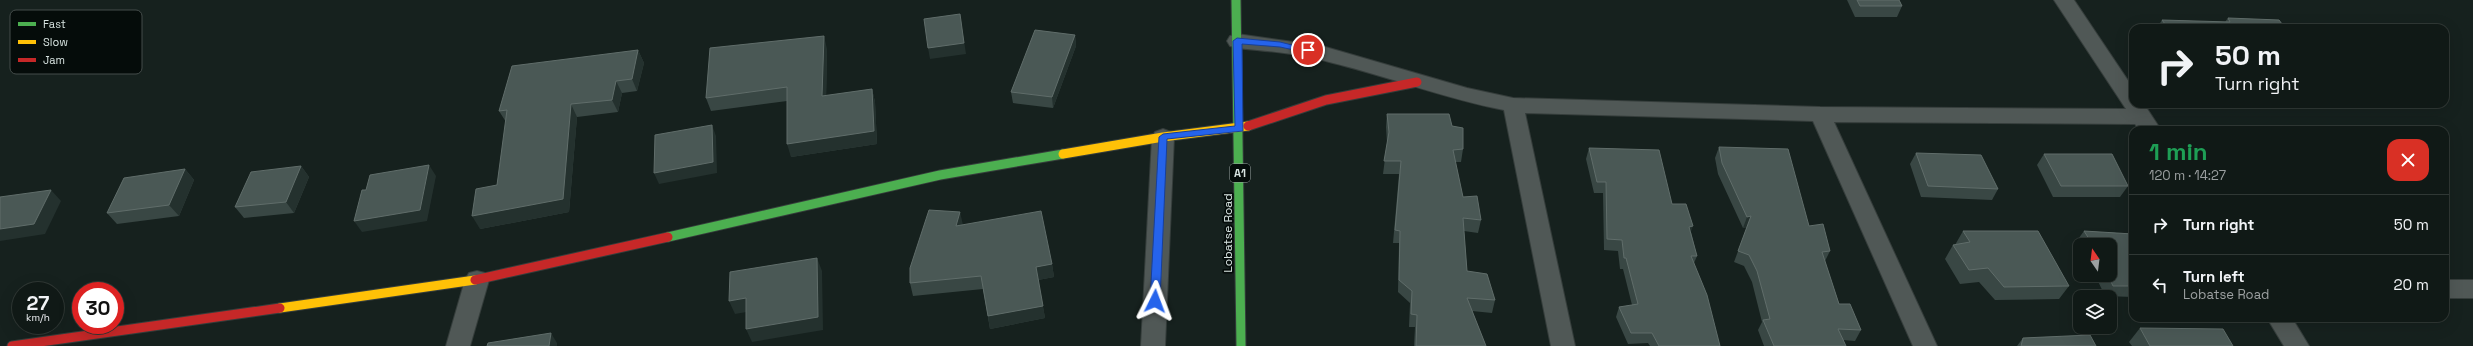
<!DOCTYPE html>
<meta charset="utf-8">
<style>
:root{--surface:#101916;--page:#1e2623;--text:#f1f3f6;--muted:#9ca0a1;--line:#303835}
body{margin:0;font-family:"Space Grotesk",sans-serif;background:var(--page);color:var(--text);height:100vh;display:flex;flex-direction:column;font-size:15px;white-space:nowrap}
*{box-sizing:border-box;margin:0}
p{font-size:13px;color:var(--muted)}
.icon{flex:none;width:22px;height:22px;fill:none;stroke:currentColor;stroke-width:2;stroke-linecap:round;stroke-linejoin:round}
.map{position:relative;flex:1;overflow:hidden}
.side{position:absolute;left:2129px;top:126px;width:320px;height:196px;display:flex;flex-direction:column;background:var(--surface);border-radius:12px;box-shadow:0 4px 16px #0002,0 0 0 1px var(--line)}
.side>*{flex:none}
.guide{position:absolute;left:2129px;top:24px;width:320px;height:84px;border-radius:12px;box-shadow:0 4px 16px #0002,0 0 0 1px var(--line);background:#101916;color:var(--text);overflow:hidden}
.needle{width:26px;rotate:346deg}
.fabs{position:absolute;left:2073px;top:238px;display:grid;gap:8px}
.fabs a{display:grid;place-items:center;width:44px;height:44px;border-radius:8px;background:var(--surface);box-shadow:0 4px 16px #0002,0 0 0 1px var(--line);font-size:20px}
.speed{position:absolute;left:12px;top:282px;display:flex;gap:8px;font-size:20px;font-weight:700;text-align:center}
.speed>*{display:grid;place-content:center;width:52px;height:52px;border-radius:50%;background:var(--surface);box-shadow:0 4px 16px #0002,0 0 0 1px var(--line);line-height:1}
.speed small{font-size:10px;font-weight:400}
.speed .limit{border:6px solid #d22;background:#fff;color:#111}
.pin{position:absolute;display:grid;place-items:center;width:34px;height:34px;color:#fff;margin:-17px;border:2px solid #fff;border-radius:50%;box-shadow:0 1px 4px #0007}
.me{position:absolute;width:44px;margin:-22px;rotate:3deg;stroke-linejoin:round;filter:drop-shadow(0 0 3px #0008)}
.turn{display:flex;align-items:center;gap:14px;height:84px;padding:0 20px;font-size:18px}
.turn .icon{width:52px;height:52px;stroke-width:2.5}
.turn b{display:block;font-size:28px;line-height:34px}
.round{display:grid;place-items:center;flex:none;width:42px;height:42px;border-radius:12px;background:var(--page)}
.overview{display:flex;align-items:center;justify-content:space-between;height:68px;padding:0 20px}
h1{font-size:24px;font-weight:600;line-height:30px;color:#1e9e55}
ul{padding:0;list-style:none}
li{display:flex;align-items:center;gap:12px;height:60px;padding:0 20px;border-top:1px solid var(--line)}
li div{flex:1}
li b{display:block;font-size:15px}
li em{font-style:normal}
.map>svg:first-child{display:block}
</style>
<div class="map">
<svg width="2473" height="346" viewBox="0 0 2473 346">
<rect width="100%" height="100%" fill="#16211e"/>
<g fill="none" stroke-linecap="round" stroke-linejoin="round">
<defs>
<g id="street">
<path d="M 2054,0 L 2074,0 L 2133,88 L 2133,104 L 2144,104 L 2161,130 L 2139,130 L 2135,124 L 1834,122 L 1937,346 L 1913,346 L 1813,121 L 1525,113 L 1575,346 L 1551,346 L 1504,110 C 1446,99 1390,77 1333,63 C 1302,54 1269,51 1237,48 L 1230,46 L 1227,41 L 1230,36 L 1237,34 L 1322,46 L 1467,88 L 1513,98 L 1820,107 L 2126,109 Z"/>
<polygon points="1163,129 1171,132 1174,137 1165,346 1141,346 1152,137 1155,132"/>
<polygon points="477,271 485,273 489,280 470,346 446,346 465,280 469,273"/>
<rect x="2445" y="280" width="28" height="18"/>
<polygon points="2267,318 2292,318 2309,346 2284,346"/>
</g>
<g id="fast">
<polyline points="1236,0 1241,346"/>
<polyline points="668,237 940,175 1063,154"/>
</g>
<g id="slow">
<polyline points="1063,154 1163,137 1248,126"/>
<polyline points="280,308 475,280"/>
</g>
<g id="jam">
<polyline points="1248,126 1326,100 1417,82"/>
<polyline points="475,280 668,237"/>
<polyline points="12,346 280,308"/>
</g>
</defs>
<use href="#street" stroke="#353d3b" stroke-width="2"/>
<use href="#fast" stroke="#353d3b" stroke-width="11"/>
<use href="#slow" stroke="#353d3b" stroke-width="11"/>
<use href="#jam" stroke="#353d3b" stroke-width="11"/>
<use href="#street" fill="#505856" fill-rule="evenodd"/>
<use href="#fast" stroke="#4caf50" stroke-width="9"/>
<use href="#slow" stroke="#ffc107" stroke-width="9"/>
<use href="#jam" stroke="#c62828" stroke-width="9"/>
</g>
<g fill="#394744">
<polygon points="1847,0 1899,0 1902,6 1897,17 1855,17"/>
<polygon points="2228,18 2285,28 2157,28 2162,20 2225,22"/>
<polygon points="1075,35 1076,46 1053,108 1013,103 1011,92"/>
<polygon points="827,49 826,96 872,89 875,102 877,144 791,157 787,101 711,111 706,98"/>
<polygon points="638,50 644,63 637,91 622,93 618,112 577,117 569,212 480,229 497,185 506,122 499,111"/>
<polygon points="1387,114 1452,126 1463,149 1461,162 1455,162 1463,197 1481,220 1478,233 1464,231 1467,271 1495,300 1492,313 1472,311 1486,346 1414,346 1415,327 1409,327 1410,303 1398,292 1399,243 1393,243 1399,174 1383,174 1387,143 1386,127"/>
<polygon points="1719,147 1809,226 1830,251 1825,261 1839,304 1861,330 1855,341 1843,340 1846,346 1764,346 1758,330 1762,322 1752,282 1744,266 1734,262 1747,227 1743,228 1718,174 1715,158"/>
<polygon points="1589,148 1672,204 1691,232 1697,256 1694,263 1720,346 1650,346 1648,343 1628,344 1616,317 1619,307 1632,305 1623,269 1620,269 1618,251 1604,250 1603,193 1594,193 1586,159"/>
<polygon points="1916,153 1998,189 1992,200 1921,197 1910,164"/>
<polygon points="2044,154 2128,186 2120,197 2053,197 2037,165"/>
<polygon points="301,166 309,177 294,213 244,218 235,207"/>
<polygon points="185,169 194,180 179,216 117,224 107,213"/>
<polygon points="963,225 1052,264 1054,277 1038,280 1045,318 990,329 983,289 913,296 910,283"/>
<polygon points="1963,231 2069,286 2059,299 1995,300 1979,282 1960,284 1945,259 1953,245 1955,245"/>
<polygon points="2084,231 2133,234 2133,297 2105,296 2095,275 2110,275 2110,245 2080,245 2080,248 2076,242"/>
<polygon points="2140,328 2233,346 2132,346 2129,342"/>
<polygon points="2023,338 2096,346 2017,346"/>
</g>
<g fill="#24312e">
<polygon points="960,14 966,54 930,59 928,48"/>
<polygon points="1075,35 1076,46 1053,108 1052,97"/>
<polygon points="824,36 827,49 826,109 822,96"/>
<polygon points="638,50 644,63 637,91 632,79"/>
<polygon points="616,81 622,93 618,112 612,100"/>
<polygon points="872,89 875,102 877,144 791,157 787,144"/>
<polygon points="571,104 577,117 569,212 480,229 472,216"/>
<polygon points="712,125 716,136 717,173 659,184 654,173"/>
<polygon points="429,165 436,176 427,221 362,232 354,221"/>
<polygon points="301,166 309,177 294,213 286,202"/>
<polygon points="185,169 194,180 179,216 169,205"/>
<polygon points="51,190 61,201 45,234 0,241 0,229"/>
<polygon points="960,212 963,225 956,226"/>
<polygon points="1751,216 1747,227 1743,228 1747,217"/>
<polygon points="1693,226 1689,237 1689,227"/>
<polygon points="817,258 822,271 823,330 752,342 746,329"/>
<polygon points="1052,264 1054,277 1038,280 1036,267"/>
<polygon points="746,298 752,311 735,314 729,301"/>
<polygon points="1043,306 1045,318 990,329 988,316"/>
<polygon points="551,333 557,343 557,346 549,346"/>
</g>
<g fill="#4a5855" stroke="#606d6a">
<polygon points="1857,0 1899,0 1902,6 1860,6"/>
<polygon points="960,14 964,43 928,48 924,19"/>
<polygon points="2228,18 2279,20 2285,28 2168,28 2162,20 2230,22"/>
<polygon points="1035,30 1075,35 1052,97 1011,92"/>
<polygon points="824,36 822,96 872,89 874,131 787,144 787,87 706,98 710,48"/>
<polygon points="638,50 632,79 616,81 612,100 571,104 563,199 472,216 476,189 497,185 507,110 499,111 512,66"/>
<polygon points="1387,114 1449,114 1452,126 1463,128 1463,149 1453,150 1463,197 1477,196 1481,220 1463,218 1467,271 1487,274 1495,300 1467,298 1486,346 1416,346 1417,315 1411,314 1412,291 1399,280 1400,231 1395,230 1401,161 1384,161 1389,132"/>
<polygon points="712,125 713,162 654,173 655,135"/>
<polygon points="1719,147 1788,149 1809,226 1823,224 1830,251 1822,252 1839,304 1850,304 1861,330 1838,329 1846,346 1774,346 1763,320 1770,319 1757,271 1749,255 1738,251 1751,216 1747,217 1722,163"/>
<polygon points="1589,148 1659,150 1672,204 1686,204 1693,226 1689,227 1697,256 1691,256 1707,295 1720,346 1659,346 1652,333 1631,333 1619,307 1638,304 1626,258 1624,258 1622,240 1607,239 1606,182 1597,182"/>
<polygon points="1916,153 1981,155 1998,189 1928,186"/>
<polygon points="2044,154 2112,154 2128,186 2061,186"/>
<polygon points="429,165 420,210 354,221 362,190 366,190 370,175"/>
<polygon points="301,166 286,202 235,207 251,172"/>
<polygon points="185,169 169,205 107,213 124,178"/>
<polygon points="51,190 34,224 0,229 0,197"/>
<polygon points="929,210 960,212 956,226 1041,211 1052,264 1036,267 1043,306 988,316 981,276 910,283 910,268"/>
<polygon points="1963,231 2038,231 2069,286 2004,287 1988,268 1969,270 1953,245 1970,242"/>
<polygon points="2084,231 2133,234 2133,286 2113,286 2108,275 2110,275 2110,245 2093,245"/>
<polygon points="817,258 818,317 746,329 746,298 729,301 730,272"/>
<polygon points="2140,328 2223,329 2233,346 2150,346"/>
<polygon points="551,333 549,346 487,346 488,343"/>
<polygon points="2090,335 2096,346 2021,346 2023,338"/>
</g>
<polygon fill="#2563eb" stroke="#184099" points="1237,38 1280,42 1312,50 1308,53 1280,47 1242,44 1243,131 1167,139 1160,301 1155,305 1150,301 1159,137 1163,134 1235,126 1233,41"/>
<g text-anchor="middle" stroke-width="3.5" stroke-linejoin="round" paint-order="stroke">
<rect fill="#050c0a" stroke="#98a2a0" stroke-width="1" x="1230" y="164" width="20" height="18" rx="3"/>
<g font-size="11" font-weight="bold" fill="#d7e3e0">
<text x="1240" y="177">A1</text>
</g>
<g font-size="12" fill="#d7e3e0" stroke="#050c0a">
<text transform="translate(1228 233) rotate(-90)" y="4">Lobatse Road</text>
</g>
</g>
<rect x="10" y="10" width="132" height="64" rx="6" fill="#050c0a" stroke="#444c4a" stroke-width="1"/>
<rect x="18" y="22" width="18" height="4" fill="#4caf50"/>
<rect x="18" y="40" width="18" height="4" fill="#ffc107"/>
<rect x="18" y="58" width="18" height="4" fill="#c62828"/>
<g font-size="11" fill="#d7e3e0">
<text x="43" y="28">Fast</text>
<text x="43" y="46">Slow</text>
<text x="43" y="64">Jam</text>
</g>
</svg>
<div class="fabs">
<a><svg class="needle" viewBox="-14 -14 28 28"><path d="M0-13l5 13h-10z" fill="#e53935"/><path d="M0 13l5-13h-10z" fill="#9ca0a1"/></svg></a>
<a><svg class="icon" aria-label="layers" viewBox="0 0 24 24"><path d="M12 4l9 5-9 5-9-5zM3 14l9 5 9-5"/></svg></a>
</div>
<div class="speed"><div>27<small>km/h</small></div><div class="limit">30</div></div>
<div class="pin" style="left:1308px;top:50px;background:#d93025"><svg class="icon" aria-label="arrive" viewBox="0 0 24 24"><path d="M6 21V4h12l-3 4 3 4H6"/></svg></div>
<svg class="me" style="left:1155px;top:301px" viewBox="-20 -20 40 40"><path d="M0-17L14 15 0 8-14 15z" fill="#2563eb" stroke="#fff" stroke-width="4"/></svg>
<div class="guide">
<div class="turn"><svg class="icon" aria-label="right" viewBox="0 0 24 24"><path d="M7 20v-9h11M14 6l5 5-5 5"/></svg><div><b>50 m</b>Turn right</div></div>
</div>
<section class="side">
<div class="overview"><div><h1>1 min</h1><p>120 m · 14:27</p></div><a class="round" style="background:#d93025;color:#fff"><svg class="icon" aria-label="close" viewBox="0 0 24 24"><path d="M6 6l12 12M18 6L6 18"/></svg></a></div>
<ul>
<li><svg class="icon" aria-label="right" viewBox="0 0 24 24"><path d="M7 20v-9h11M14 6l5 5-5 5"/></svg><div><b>Turn right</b></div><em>50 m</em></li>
<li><svg class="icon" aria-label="left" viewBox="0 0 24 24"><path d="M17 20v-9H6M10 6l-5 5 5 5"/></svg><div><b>Turn left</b><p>Lobatse Road</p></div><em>20 m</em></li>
</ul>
</section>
</div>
